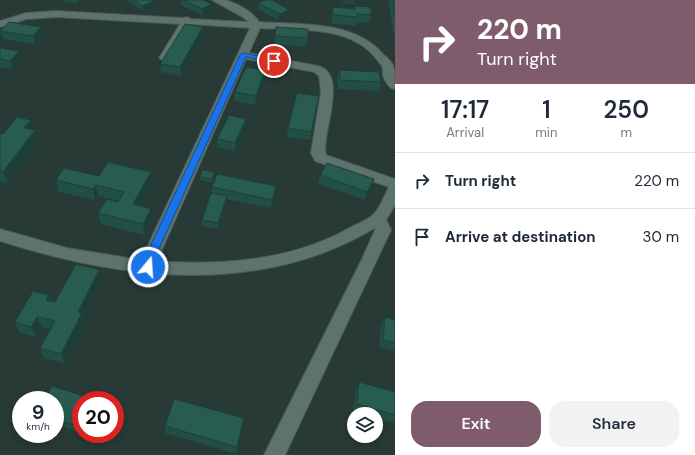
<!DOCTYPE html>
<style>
:root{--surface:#fff;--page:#f2f2f3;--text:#1f2937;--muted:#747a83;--line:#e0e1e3;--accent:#7e5c6b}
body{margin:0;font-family:"DM Sans",sans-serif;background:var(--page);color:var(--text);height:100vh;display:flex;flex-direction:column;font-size:15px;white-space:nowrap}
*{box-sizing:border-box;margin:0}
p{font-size:13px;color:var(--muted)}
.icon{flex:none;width:22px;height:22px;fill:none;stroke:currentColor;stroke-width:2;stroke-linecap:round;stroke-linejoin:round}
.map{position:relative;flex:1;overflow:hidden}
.sheet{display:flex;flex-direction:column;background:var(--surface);width:300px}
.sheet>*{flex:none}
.banner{background:#7e5c6b;color:#fff;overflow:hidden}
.controls{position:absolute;left:347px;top:407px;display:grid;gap:8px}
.controls a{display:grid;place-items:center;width:36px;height:36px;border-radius:50%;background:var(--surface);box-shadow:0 2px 6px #0003;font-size:20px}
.speed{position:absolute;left:12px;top:391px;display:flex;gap:8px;font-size:20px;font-weight:700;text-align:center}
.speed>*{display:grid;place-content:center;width:52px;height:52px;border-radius:50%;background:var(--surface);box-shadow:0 2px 6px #0003;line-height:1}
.speed small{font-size:10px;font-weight:400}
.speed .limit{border:6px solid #d22;background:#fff;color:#111}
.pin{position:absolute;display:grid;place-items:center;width:34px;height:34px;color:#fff;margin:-17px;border:2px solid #fff;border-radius:50%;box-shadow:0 1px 4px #0007}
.me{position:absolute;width:44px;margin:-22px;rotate:18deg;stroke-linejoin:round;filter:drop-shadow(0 0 3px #0008)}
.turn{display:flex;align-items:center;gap:14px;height:84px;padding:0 16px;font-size:18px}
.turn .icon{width:52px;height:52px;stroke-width:2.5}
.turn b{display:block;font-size:28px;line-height:34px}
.eta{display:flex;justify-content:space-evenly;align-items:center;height:68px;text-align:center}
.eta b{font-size:24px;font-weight:600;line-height:28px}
.primary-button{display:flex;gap:8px;margin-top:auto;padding:8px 16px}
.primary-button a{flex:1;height:46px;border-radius:16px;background:var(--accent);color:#fff;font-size:16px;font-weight:600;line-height:46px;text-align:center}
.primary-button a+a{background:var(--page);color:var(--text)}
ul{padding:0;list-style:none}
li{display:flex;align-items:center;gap:12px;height:56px;padding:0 16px;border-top:1px solid var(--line)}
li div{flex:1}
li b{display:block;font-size:15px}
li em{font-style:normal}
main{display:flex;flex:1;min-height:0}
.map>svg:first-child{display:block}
</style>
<main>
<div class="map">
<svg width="395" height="455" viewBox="0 0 395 455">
<rect width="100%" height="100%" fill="#283a35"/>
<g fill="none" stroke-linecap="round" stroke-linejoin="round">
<defs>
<path id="minor" d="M 212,0 C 216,0 221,0 225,0 C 237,3 253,12 259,22 C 301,25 353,20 383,54 C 386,57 391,61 393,65 C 395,72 395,82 395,89 L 391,88 C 388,85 384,80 383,75 C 383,72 383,69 382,66 C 380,63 376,59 374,56 C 347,25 297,31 260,28 L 249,53 L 318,66 C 350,74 320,136 326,155 L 395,179 L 395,205 L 386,220 L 391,230 L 285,455 L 264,455 L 362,259 L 375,230 L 375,228 C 259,297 122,280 0,241 L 0,229 L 67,248 L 141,260 L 250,28 L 189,24 L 169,58 L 164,61 L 159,58 L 180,24 L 56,17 L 27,19 L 0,27 L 0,21 L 26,13 L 56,11 L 183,18 L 187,17 L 191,19 L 249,22 L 241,16 ZM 246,59 L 314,72 L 319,76 L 321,91 L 311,153 L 315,161 L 389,187 C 384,196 381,206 374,214 C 369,219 360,223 353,226 C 295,260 222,266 157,261 Z"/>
</defs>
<use href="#minor" stroke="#485955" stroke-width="2"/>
<use href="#minor" fill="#5f736d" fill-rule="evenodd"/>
</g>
<g fill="#224f45">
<polygon points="64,0 78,0 77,3 64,2"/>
<polygon points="125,0 152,0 154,1 154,7 144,11"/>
<polygon points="181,0 203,0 212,10 202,15 181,5"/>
<polygon points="343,0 355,0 354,4 342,3"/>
<polygon points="388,0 395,0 395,40"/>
<polygon points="258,3 289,10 289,15 278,20 258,9"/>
<polygon points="355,6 371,15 369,23 356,22 356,26 331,23 332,16 333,7 354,9"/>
<polygon points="276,27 308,38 306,47 274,44"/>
<polygon points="0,31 43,35 35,44 3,39"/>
<polygon points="203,35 181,76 161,72 160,64"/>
<polygon points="0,48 19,51 21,60 12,69 0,67"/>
<polygon points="265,70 264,79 255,105 234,101 235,92"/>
<polygon points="339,70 381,82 379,91 338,89 337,79"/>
<polygon points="319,96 310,140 287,137 288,128"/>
<polygon points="246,128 235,151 217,147 217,139"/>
<polygon points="34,130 35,130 38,141 8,183 0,181 0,134 3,134"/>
<polygon points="151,172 152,183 140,206 151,209 152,220 145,235 101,224 98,213 118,202 119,201 98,196 95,200 59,192 56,180 99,176"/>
<polygon points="214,172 214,175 212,182 200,180 200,177"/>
<polygon points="320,175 374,179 371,188 365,200 318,184"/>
<polygon points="212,187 275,195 271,208 227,199 227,202 218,229 202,226 202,220 212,193"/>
<polygon points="99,270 101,281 83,317 85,323 65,364 44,358 40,348 50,329 42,327 36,337 19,332 15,322 52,302 55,302"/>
<polygon points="385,317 395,320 395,351 379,347 381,325"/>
<polygon points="359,382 395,392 395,423 376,418 376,414 363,414 353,411 356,390"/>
<polygon points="55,400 81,400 81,433 55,424"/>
<polygon points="244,418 236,454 165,433 165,426"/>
<polygon points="85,434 109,434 106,441"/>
</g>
<g fill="#1c4038">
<polygon points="154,1 154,7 144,11 143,6"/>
<polygon points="212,4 212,10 202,15 202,9"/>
<polygon points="289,10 289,15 278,20 279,14"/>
<polygon points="41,27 43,35 35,44 33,36"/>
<polygon points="203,27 203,35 181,76 180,67"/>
<polygon points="19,51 21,60 12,69 10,61"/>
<polygon points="265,70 264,79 255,105 256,96"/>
<polygon points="246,119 246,128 235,151 235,143"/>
<polygon points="31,120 34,131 24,128"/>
<polygon points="35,130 38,141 8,183 3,172"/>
<polygon points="151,172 152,183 135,216 133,204"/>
<polygon points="374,179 371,188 365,200 367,192"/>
<polygon points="96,185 98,196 95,200 93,189"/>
<polygon points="276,186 275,195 271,208 272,200"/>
<polygon points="227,196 227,202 218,229 218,223"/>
<polygon points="151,209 152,220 145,235 143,224"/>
<polygon points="99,270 101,281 83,317 85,323 65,364 61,354 78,312"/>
<polygon points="49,295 53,305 46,300"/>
<polygon points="37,317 42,327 36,337 31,327"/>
<polygon points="116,406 118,413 115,419 115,408"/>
<polygon points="244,418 243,425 236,454 237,447"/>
<polygon points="104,434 109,434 106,441"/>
</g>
<g fill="#285c50" stroke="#1c4038">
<polygon points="133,0 152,0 154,1 143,6"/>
<polygon points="183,0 203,0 212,4 202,9"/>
<polygon points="266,0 272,0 289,10 279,14 258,3"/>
<polygon points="343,0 355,0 355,2"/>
<polygon points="393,0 395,0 395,11"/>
<polygon points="355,6 371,7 371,15 357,14 357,17 333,15 333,7 355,9"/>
<polygon points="9,22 41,27 33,36 0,31"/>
<polygon points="185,24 203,27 180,67 160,64"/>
<polygon points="276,27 308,29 308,38 275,36"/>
<polygon points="0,48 19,51 10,61 0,59"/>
<polygon points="246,67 265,70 256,96 235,92"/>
<polygon points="339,70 379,72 381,82 340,80"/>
<polygon points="297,93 319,96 311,132 288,128"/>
<polygon points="229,115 246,119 235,143 217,139"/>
<polygon points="17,117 31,120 24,128 35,130 3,172 0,171 0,134 3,134"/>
<polygon points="108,162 151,172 133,204 151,209 143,224 98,213 107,199 118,202 124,192 96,185 93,189 56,180 64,168 99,176"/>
<polygon points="327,163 374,179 367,192 320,175"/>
<polygon points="202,170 214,172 212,179 200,177"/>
<polygon points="217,174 276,186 272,200 212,187"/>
<polygon points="211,193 227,196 218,223 202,220"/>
<polygon points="76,264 99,270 78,312 82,313 61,354 40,348 55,321 37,317 31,327 15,322 33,291 49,295 46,300 55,302"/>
<polygon points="385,317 395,320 395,343 383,340"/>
<polygon points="359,382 395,392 395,415 357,404"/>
<polygon points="52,386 96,400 81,400 81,427 55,419 55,400 45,400"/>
<polygon points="174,399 244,418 237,447 165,426"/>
</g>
<polygon fill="#1a73e8" stroke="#114b97" points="243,53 274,59 278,61 274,63 246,57 158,251 152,269 145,269 144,267 148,251 240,55"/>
</svg>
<div class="controls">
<a><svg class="icon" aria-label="layers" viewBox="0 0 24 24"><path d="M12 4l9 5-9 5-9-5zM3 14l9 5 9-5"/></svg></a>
</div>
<div class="speed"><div>9<small>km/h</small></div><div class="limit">20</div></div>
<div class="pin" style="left:274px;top:61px;background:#d93025"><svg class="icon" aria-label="arrive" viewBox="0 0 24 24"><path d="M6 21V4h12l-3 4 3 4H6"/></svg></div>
<svg class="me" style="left:148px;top:267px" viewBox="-20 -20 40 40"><circle r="17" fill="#1a73e8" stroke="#fff" stroke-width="3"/><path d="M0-11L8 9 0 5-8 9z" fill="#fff"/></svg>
</div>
<section class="sheet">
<div class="banner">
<div class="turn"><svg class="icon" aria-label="right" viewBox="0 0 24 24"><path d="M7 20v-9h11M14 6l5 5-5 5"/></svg><div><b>220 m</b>Turn right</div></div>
</div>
<div class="eta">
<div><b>17:17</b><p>Arrival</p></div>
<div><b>1</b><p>min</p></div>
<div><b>250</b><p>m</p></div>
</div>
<ul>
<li><svg class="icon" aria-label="right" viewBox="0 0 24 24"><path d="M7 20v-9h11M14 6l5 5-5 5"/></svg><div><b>Turn right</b></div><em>220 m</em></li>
<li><svg class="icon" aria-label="arrive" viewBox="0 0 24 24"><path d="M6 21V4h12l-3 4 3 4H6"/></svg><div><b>Arrive at destination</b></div><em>30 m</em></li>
</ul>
<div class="primary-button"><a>Exit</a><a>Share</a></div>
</section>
</main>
